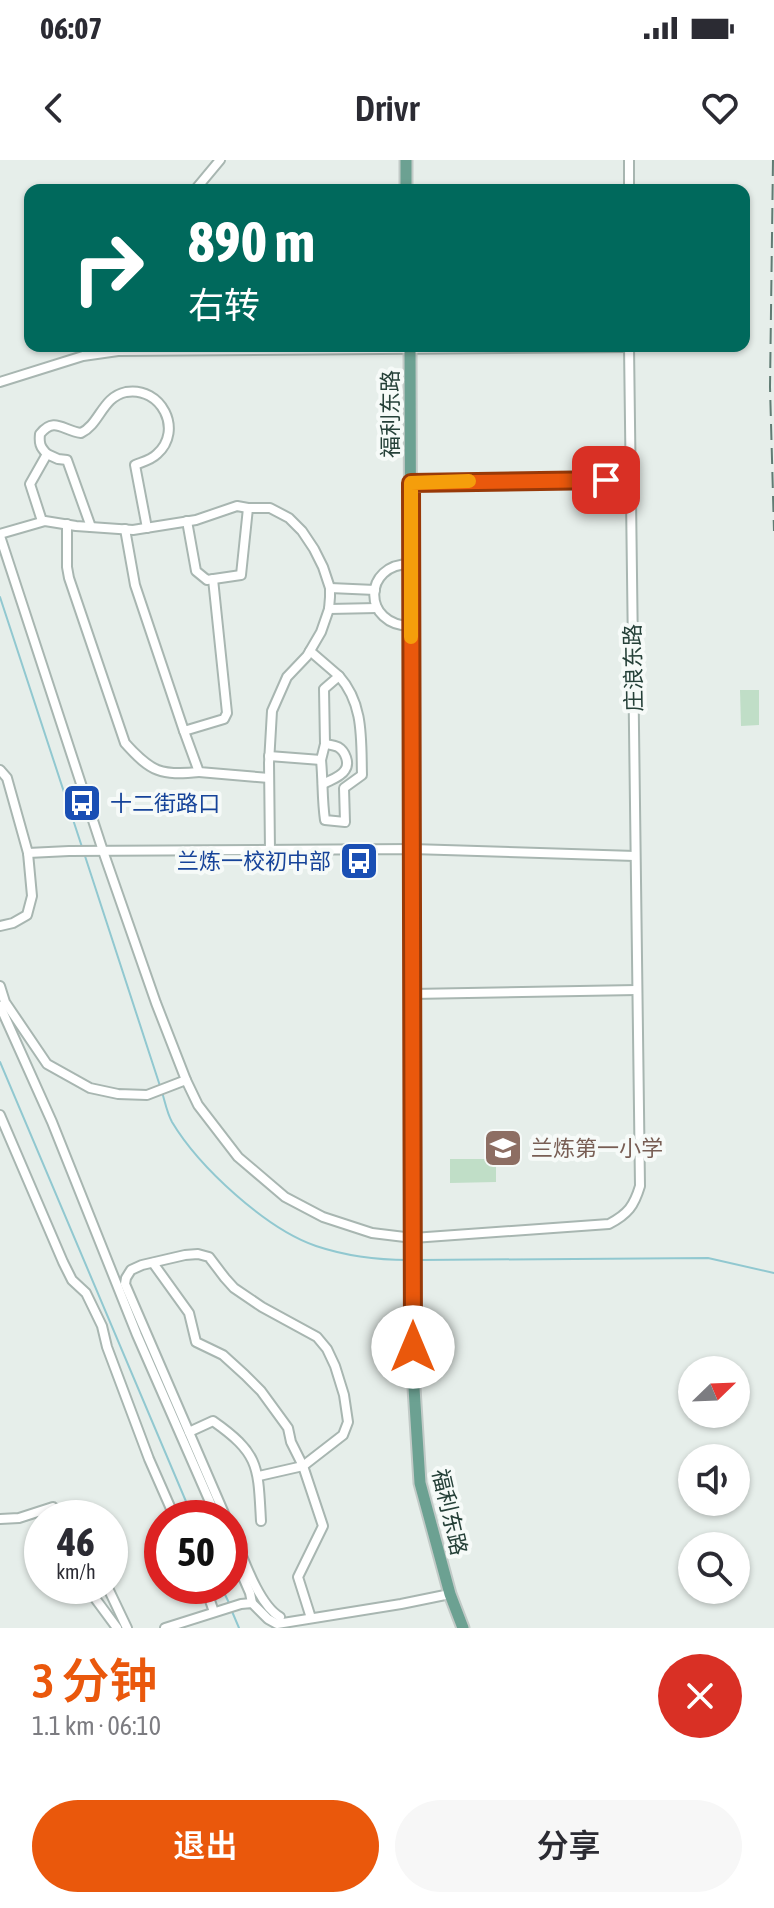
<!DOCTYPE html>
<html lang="zh">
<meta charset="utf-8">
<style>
:root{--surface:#fff;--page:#f7f7f7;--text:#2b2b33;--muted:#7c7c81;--accent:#ea580c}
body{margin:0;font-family:"Asap Condensed","Noto Sans SC",sans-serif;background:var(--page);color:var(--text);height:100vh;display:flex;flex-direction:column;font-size:30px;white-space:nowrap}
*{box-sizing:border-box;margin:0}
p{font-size:26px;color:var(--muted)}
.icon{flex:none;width:44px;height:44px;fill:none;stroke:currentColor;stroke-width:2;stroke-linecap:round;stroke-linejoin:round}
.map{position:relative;height:1468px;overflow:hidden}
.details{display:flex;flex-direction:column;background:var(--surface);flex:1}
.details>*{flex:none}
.top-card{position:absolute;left:24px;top:24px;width:726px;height:168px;border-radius:16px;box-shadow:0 2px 6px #0004;background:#00695c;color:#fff;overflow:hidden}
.needle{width:52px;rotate:67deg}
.controls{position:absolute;left:678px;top:1196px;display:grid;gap:16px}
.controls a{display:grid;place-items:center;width:72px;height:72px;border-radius:50%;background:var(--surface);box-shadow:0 2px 6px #0004;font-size:40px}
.speed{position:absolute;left:24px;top:1340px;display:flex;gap:16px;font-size:40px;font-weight:700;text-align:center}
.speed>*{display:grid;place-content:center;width:104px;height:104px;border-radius:50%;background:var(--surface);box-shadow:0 2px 6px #0004;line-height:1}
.speed small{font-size:20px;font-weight:400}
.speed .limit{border:12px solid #d22;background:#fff;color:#111}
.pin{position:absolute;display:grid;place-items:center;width:68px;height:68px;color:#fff;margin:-34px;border-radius:16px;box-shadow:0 4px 12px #0006}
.me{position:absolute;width:88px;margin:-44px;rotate:0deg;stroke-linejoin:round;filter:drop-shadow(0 0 6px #0008)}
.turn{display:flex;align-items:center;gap:28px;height:168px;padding:0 32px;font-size:36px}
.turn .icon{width:104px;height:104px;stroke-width:2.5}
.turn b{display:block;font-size:56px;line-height:68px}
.round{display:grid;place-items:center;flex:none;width:84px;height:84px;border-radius:42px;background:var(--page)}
.headline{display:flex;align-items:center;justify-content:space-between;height:136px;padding:0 32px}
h1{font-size:48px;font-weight:600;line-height:60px;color:var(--accent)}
.action{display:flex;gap:16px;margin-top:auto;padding:16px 32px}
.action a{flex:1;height:92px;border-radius:48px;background:var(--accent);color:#fff;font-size:32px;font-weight:600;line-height:92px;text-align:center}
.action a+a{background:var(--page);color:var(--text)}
.status{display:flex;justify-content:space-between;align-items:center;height:56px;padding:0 40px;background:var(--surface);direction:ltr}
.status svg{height:22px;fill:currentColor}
header{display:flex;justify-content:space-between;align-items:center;height:104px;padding:0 32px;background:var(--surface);font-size:36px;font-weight:600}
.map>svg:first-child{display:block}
</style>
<div class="status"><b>06:07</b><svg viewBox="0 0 49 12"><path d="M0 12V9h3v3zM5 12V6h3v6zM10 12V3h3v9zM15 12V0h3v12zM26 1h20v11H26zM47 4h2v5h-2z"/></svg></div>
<header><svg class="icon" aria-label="back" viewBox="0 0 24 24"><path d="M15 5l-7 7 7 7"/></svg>Drivr<svg class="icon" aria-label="heart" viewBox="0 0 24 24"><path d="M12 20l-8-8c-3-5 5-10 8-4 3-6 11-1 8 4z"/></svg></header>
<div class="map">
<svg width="774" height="1468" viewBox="0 0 774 1468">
<rect width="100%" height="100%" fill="#e6eeea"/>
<g fill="#c0dec7">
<polygon points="740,530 759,530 759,565 741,566"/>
<polygon points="450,999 496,999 496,1022 450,1023"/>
</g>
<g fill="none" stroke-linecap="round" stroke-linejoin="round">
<g stroke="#91c8d0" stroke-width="2">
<polyline points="0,437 82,687"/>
<polyline points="84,693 160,926"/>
<polyline points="0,902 193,1358"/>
<path d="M 162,932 C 165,942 167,953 172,962 C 199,1007 266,1069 316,1086 C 346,1096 377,1100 408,1100"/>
<polyline points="419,1100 708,1098 774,1113"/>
<polyline points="221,1426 229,1443"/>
<polyline points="231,1449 239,1468"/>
</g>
<defs>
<g id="minor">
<polyline points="195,30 220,0"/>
<polyline points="629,30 629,0"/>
<polyline points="0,222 83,196 118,191 629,187"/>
<path d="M 47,294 C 40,287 39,283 40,274 C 55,256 63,271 81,273 C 100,264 102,237 126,232 C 161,226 184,270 157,294 C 151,300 142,302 135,305 L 147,368"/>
<polyline points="411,323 630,319"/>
<polyline points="42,361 30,324 47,294 58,299 67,300 91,367"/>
<polyline points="187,361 196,411 207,420 241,415 248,348"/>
<path d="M 67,364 L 67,407 L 69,418 L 125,583 C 151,612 161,616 199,612"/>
<polyline points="125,369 135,425 184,571 224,559 227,553 213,419"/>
<polyline points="0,374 45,361 76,366 133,370 196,360 237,346 248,348 270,348 289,358 302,371 314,389 323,407 330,428 330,437 329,449 321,472 307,496 287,517 272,551 269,603 270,691"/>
<path d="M 0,376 L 103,691 L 156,843 L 186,920 L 198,945 L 238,997 L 285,1037 L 323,1057 L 372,1073 L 413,1078 L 609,1064 C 628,1054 634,1046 640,1026 L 629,186"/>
<path d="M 411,404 C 362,403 362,466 411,466"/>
<polyline points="330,428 375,430"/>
<polyline points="329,449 377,448"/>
<polyline points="184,571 199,612 269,618"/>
<polyline points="269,596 321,600 325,584 324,529 339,516 310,491"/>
<path d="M 321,600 C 323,620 322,640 325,660 L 345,662 L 344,628 L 362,615 C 361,579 364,544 339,516"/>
<polyline points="0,610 7,618 28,693 32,736 27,755 13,763 0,766"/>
<path d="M 323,624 C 330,620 341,617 345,610 C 350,603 345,591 338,587 C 337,586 326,584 325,584"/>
<polyline points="28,693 69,691 412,689 635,696"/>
<polyline points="0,826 5,842 47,904 90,928 118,934 147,935 186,920"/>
<polyline points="412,834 637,830"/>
<polyline points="0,846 52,962 137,1175 217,1358"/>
<polyline points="0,955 63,1102 72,1120 86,1133 102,1166 107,1187 149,1299 175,1358"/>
<polyline points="153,1103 189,1153 196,1182 223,1195 245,1215 261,1231 288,1268 291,1282 303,1306 323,1366 298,1417 311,1458"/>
<path d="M 189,1272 L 213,1261 C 260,1294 258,1307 261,1361"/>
<polyline points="226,1358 125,1124 126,1118 131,1110 142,1105 185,1095 198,1094 209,1097 225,1118 234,1128 262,1147 317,1177 327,1189 335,1206 344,1235 348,1262 343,1275 303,1306 259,1316"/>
<polyline points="0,1359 19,1358 53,1347 62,1358"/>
<path d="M 230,1366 C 241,1391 257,1444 280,1457"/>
<polyline points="230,1387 250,1433 252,1443"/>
<polyline points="86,1426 117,1468"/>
<polyline points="107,1426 127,1468"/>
<polyline points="205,1426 214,1452"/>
<polyline points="165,1468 241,1444 252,1443 268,1459 277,1464 401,1444 450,1434"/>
</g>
<g id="major">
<polyline points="406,0 406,30"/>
<polyline points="410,186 413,1212 420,1323 450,1434 463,1468"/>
</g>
</defs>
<use href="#minor" stroke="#a8b6b1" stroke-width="12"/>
<use href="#major" stroke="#c2cac7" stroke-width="15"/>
<use href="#minor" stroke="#fff" stroke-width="8"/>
<use href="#major" stroke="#6ca192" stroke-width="11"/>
<polyline stroke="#607b73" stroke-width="2" stroke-dasharray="16 8" stroke-linecap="butt" points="773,0 770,227 774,371"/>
</g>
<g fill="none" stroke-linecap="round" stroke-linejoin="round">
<defs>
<polyline id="route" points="413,1187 411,323 606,320"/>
</defs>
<use href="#route" stroke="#983908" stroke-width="20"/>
<use href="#route" stroke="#ea580c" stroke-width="14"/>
<polyline stroke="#f59e0b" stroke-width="14" points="411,477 411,323 469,321"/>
</g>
<defs>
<symbol id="bus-square" viewBox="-11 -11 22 22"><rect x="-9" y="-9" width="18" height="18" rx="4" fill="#1a4fb4" stroke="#f6faf8"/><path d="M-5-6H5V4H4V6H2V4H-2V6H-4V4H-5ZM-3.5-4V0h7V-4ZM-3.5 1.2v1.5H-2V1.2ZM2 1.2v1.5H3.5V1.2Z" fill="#fff"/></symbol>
<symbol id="school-square" viewBox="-11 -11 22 22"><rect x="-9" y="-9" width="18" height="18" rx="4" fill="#8d6e63" stroke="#f6faf8"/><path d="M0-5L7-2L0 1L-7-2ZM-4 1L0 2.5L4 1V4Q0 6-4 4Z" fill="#fff"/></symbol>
</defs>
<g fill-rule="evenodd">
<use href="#bus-square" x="60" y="621" width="44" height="44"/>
<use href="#bus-square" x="337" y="679" width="44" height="44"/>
<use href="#school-square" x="481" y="966" width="44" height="44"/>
</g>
<g text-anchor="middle" stroke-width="8" stroke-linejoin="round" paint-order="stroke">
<g font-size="22" fill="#254038" stroke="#f6faf8">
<text transform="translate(390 254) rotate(-90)" y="8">福利东路</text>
<text transform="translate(633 508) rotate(-91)" y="8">庄浪东路</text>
<text transform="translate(450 1352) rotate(77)" y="8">福利东路</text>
</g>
<g font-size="22" fill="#164399" stroke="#f6faf8" text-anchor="start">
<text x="110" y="651">十二街路口</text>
<text x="331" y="709" text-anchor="end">兰炼一校初中部</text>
</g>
<g font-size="22" fill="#785e54" stroke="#f6faf8" text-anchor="start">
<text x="531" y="996">兰炼第一小学</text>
</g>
</g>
</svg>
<div class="controls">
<a><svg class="needle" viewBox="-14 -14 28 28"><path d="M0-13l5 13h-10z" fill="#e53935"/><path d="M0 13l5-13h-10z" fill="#7c7c81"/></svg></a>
<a><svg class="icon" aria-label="sound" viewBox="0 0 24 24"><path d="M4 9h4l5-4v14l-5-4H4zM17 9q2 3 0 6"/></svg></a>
<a><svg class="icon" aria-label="search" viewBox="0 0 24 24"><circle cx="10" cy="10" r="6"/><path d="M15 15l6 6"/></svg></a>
</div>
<div class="speed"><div>46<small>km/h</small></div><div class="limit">50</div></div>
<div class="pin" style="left:606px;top:320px;background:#d93025"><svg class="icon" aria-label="arrive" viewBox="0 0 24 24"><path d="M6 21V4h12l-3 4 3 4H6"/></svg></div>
<svg class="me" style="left:413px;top:1187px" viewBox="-20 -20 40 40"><circle r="19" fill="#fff"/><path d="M0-13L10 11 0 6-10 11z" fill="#ea580c"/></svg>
<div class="top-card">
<div class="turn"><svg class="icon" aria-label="right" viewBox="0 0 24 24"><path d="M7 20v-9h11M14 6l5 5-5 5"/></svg><div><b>890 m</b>右转</div></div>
</div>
</div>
<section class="details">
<div class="headline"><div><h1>3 分钟</h1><p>1.1 km · 06:10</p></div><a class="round" style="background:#d93025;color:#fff"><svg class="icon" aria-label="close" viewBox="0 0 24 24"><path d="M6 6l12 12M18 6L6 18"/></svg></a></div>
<div class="action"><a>退出</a><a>分享</a></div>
</section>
